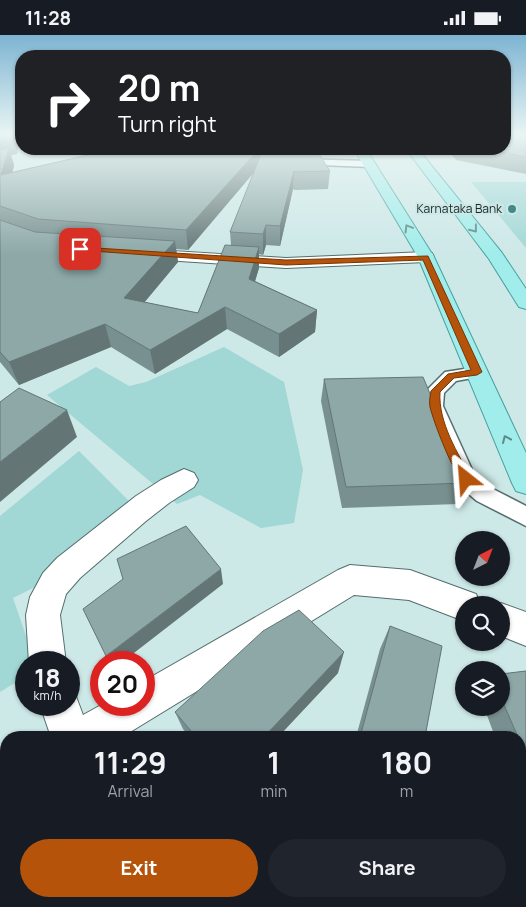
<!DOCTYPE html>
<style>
:root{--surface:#171b24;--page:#20242c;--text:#f1f3f6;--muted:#9ea1a6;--accent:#b45309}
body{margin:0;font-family:Manrope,sans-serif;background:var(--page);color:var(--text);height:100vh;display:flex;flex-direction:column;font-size:19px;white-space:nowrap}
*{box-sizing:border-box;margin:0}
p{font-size:16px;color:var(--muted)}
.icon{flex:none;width:28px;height:28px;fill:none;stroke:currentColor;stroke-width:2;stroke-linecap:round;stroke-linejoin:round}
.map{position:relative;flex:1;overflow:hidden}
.side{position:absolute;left:0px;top:696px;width:526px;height:176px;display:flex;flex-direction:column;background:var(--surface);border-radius:20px 20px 0 0;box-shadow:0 1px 4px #0004}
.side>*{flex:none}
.banner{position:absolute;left:15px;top:15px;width:496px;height:105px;border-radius:20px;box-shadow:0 1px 4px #0004;background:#202124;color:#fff;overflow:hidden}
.needle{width:32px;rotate:42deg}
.tools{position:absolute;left:455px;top:496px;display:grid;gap:10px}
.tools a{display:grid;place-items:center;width:55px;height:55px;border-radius:50%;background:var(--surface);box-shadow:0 1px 4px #0004;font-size:25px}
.speed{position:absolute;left:15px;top:616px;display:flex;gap:10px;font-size:25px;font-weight:700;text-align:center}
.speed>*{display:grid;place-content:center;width:65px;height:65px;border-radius:50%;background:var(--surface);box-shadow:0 1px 4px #0004;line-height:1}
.speed small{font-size:12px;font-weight:400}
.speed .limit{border:8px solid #d22;background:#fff;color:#111}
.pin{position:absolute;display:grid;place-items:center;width:42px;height:42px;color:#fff;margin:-21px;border-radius:10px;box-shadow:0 2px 8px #0006}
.me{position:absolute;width:55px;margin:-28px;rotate:332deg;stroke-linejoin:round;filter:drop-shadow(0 0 4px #0008)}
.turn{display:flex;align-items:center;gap:18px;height:105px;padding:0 20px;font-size:22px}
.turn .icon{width:65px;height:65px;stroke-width:2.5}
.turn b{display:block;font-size:35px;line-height:42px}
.eta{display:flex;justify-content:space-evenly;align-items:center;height:85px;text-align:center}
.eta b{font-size:30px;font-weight:700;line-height:35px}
.primary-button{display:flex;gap:10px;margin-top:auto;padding:10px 20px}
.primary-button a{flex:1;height:58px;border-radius:30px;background:var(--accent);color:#fff;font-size:20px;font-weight:700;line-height:58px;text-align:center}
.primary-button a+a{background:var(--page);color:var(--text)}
.status{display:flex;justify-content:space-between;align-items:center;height:35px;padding:0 25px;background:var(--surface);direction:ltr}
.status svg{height:14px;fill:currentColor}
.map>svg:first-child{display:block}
</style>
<div class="status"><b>11:28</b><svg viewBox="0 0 49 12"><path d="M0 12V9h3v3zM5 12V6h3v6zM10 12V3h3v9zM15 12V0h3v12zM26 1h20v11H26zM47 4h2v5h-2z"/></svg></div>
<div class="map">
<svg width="526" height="872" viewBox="0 0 526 872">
<rect width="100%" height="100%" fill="#cce8e7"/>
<g fill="#a1d7d5">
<polygon points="471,147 526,147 526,213"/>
<polygon points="224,312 284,347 303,435 294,488 261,493 200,460 177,469 47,360 96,332 129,351 146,347"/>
<polygon points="79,416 130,467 35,552 13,563 35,627 26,628 26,641 0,657 0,481"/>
</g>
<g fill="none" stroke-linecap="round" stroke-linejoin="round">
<defs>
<g id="lane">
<polygon points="297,124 370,126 375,129 370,132 294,129 294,125"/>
<polygon points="477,332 483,333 486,337 483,341 456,346 444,358 443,371 474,439 493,454 526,471 526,491 477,466 458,450 443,418 425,371 426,356 445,337"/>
</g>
<g id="street">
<polygon points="140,214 286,223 426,217 432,218 434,222 432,226 426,227 286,233 134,223 132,219 134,215"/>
<polygon points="184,434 194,438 198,445 194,452 169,468 146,486 80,543 66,559 60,580 66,628 29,628 26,580 30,562 43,538 57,523 136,461 161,445"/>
<polygon points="350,530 410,535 476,559 481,570 464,570 464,586 409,565 354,560 122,702 51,702 40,670 69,670 69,654 74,656 83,680 101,670 144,670 144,646 338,535"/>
<polygon points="501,568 526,577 526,611 501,601 501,570 495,570"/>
<polygon points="6,727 6,771 0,774 0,729"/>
</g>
<g id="primary">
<polygon points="354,114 366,114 434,222 526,418 526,459 516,456 512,448 418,222"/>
<polygon points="406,114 418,114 502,218 526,254 526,274 519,272 489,224"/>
</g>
</defs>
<use href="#lane" stroke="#546d6d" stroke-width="3"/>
<use href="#street" stroke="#546d6d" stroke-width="2"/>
<use href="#primary" stroke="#48a09e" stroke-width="2"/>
<use href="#lane" fill="#fff" fill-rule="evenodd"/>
<use href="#street" fill="#fff" fill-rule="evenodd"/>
<use href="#primary" fill="#a0edeb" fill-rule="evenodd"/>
</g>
<g fill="#799090" fill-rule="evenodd">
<path d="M 0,98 L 19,109 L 17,119 L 11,120 L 14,130 L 12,138 L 114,114 L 311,114 L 311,115 L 330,136 L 328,154 L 295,155 L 293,154 L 280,211 L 266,210 L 263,220 L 259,219 L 259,233 L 255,246 L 317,275 L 315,297 L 279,322 L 227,294 L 155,339 L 111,312 L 19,350 L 0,327 ZM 254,137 L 230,197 L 231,210 L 198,278 L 144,267 L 178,227 L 176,214 L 188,215 Z"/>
<polygon points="526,98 526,139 456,125 447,114 505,114"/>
<polygon points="324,344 468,448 458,469 342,473 321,366"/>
<polygon points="390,591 425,702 356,702 380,614"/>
<polygon points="526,636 526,782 520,766 520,702 495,702 484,672 501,672 501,639"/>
<polygon points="338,638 278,702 189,702 183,694 175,677"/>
<polygon points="321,866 347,866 353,872 318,872"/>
</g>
<g fill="#637675">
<polygon points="13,98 16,98 19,109 17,119 11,120 14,130 8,159 1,140 0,123 0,105"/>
<polygon points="259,114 267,114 267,122 188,215 186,195"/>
<polygon points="294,136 293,154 280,211 280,191"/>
<polygon points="266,190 266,210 263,220 263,199"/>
<polygon points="175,206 178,227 129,286 124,263"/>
<polygon points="259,212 259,233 249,266 249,244"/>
<polygon points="225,272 227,294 155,339 150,315"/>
<polygon points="317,275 315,297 279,322 279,299"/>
<polygon points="105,289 111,312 19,350 9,327"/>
<polygon points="67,375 77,402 0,467 0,427"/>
<polygon points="221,534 223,549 121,628 110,628 106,621"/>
<polygon points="344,617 338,638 278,702 264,702"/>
<polygon points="95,866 114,866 109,872 89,872"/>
</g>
<g fill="#8da8a7" stroke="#637675">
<polygon points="0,98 13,98 11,102 0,105"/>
<polygon points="505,98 526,98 526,122 485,114 505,114"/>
<polygon points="9,113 1,140 114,114 259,114 186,195 38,184 0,171 0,115"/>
<polygon points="263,114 300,114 317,116 330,136 295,137 294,136 280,191 266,190 263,199 230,197"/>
<polygon points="0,185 35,197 175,206 124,263 198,278 225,210 259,212 249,244 317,275 279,299 225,272 150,315 105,289 9,327 0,317"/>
<polygon points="423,342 468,448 346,452 324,344"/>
<polygon points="19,353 67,375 0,427 0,367"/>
<polygon points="186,491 221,534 106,621 83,574 123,544 117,524"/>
<polygon points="299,575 344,617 264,702 196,702 175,677 263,596"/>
<polygon points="390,591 442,611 425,702 360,702"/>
<polygon points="526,636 526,723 520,708 520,702 518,702 501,663 501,639"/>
<polygon points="6,772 6,866 95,866 89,872 0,872 0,778"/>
<polygon points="214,866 284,866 289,872 210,872"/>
<polygon points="326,866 347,866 353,872 323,872"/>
</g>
<defs><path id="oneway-chevron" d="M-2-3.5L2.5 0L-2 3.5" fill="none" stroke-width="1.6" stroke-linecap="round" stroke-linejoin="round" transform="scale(1.25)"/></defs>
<g stroke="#5e8a88">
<use href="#oneway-chevron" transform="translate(408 193) rotate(-121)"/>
<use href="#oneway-chevron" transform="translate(474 194) rotate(52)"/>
<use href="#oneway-chevron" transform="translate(506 404) rotate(-114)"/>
</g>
<linearGradient id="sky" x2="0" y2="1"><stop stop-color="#7db4d2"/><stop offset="0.45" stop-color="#e8f5f4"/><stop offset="1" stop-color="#e8f5f4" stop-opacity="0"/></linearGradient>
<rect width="526" height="220" fill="url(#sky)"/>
<path fill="#b45309" stroke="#753606" d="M 80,212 L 286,225 L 428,221 L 482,337 L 477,340 L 454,343 L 440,357 C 438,387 458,419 472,444 L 470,447 L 466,448 C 455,445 433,385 430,372 C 429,367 430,361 431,356 L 448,339 L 471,335 L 423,225 L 286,230 L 78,215 L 77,214 Z"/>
<circle fill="#428a88" stroke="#cce8e7" stroke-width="2" cx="512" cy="174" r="5"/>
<g text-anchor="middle" stroke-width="4" stroke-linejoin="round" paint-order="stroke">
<g font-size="12" fill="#1c2726" stroke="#cce8e7" text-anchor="end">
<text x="502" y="178">Karnataka Bank</text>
</g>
</g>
</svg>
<div class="tools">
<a><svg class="needle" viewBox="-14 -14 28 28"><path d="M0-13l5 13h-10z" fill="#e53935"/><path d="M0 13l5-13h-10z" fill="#9ea1a6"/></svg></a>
<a><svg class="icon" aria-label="search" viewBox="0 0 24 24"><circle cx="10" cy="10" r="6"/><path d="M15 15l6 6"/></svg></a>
<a><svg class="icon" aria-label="layers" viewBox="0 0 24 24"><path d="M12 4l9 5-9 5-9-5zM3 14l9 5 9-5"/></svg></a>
</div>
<div class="speed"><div>18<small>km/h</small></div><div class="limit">20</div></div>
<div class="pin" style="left:80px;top:214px;background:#d93025"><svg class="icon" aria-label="arrive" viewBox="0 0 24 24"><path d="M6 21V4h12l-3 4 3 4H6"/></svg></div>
<svg class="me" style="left:466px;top:444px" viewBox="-20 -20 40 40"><path d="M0-17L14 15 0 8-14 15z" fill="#b45309" stroke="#fff" stroke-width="4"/></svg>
<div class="banner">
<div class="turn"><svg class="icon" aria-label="right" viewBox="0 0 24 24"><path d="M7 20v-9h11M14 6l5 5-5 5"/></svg><div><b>20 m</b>Turn right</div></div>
</div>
<section class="side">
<div class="eta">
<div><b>11:29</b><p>Arrival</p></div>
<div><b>1</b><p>min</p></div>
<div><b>180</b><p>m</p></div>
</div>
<div class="primary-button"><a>Exit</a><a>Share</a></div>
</section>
</div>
